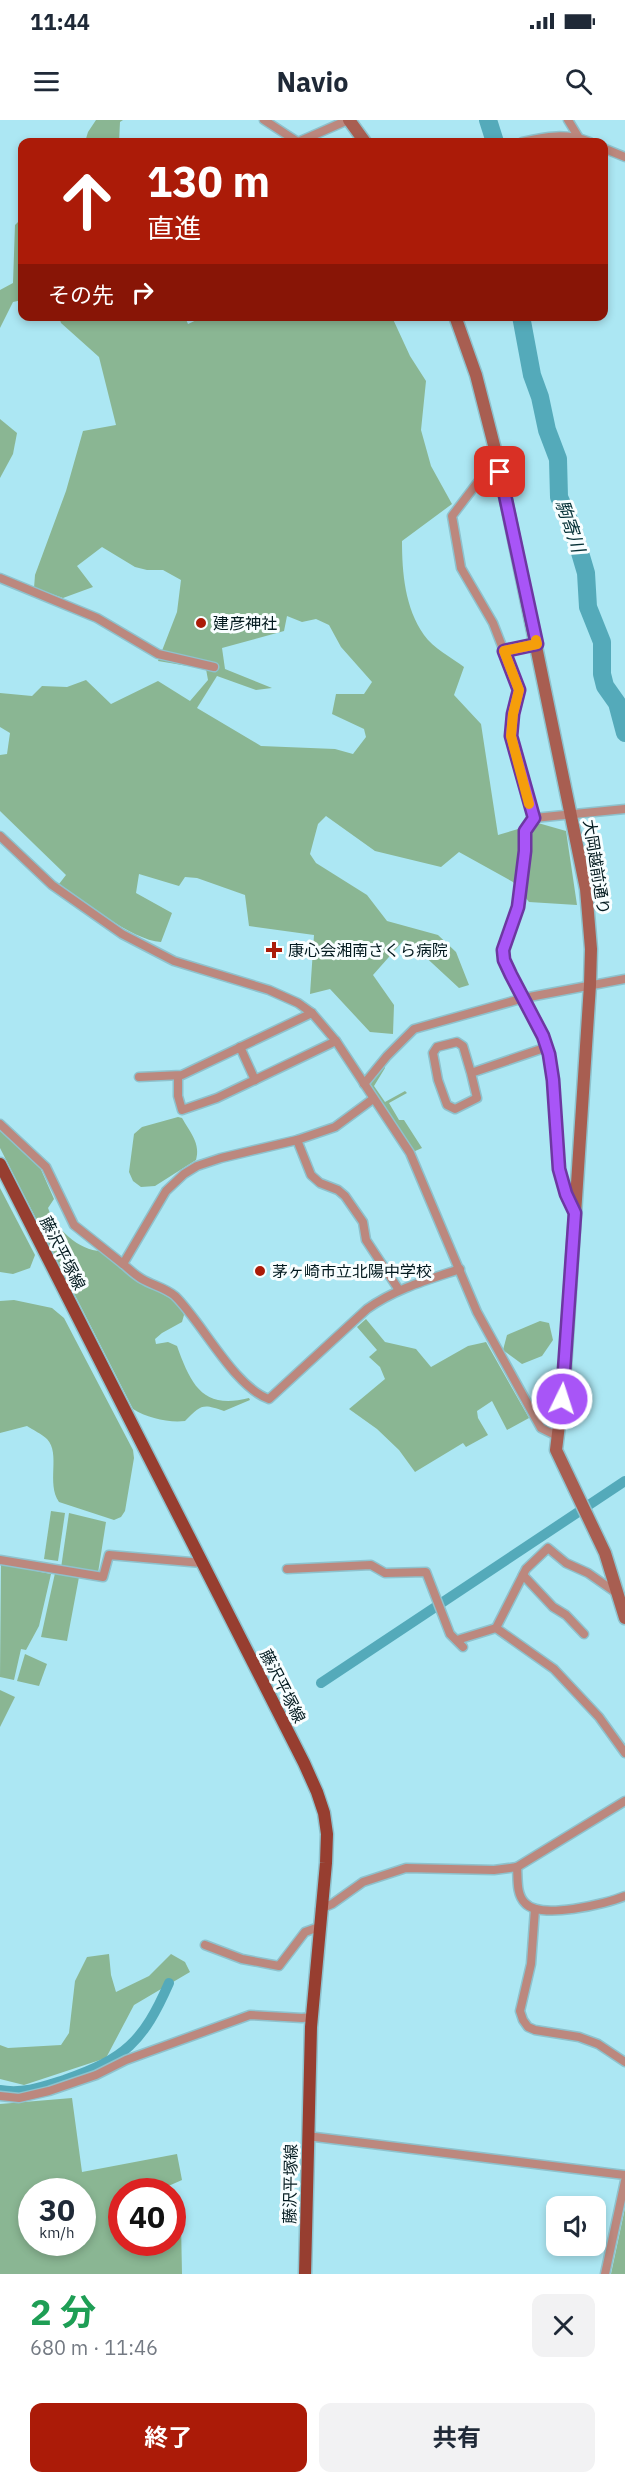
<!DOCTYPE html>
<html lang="ja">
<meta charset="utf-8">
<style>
:root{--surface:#fff;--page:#f2f2f3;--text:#1f2937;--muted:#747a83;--accent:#ab1b08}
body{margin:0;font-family:"IBM Plex Sans","Noto Sans JP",sans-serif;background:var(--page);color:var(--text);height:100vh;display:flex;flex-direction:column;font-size:22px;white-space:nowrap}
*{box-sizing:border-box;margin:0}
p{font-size:20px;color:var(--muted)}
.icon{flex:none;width:33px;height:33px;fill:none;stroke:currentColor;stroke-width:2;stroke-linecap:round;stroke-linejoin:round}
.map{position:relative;height:2154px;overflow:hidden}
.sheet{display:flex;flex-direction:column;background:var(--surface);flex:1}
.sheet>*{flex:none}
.hud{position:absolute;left:18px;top:18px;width:590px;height:183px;border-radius:12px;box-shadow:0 3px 9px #0003;background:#ab1b08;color:#fff;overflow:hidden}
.tools{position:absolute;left:546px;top:2076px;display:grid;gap:12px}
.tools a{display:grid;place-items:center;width:60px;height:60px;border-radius:12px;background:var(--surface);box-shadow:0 3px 9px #0003;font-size:30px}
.speed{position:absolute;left:18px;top:2058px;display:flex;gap:12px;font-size:30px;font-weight:700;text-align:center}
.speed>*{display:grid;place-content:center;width:78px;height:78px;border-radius:50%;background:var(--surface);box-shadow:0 3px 9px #0003;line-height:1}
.speed small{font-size:15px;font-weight:400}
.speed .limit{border:9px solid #d22;background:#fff;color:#111}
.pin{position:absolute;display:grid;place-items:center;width:51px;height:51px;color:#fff;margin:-26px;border-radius:12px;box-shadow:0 3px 9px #0006}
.me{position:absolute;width:66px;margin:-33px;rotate:4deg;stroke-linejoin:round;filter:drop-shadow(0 0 4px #0008)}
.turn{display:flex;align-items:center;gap:21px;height:126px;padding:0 30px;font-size:27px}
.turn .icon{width:78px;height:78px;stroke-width:2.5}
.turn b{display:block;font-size:42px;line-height:51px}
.then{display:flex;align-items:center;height:57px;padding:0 30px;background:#0003;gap:12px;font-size:22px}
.round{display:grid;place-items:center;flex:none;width:63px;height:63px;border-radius:12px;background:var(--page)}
.head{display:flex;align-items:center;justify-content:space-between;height:102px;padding:0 30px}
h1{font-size:36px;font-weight:700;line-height:45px;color:#1e9e55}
.action{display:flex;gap:12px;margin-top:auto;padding:12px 30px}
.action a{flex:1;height:69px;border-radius:12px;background:var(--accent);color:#fff;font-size:24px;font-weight:700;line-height:69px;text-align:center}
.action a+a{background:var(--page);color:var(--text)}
.status{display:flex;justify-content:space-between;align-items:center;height:42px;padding:0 30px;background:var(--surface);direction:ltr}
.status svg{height:16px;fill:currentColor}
header{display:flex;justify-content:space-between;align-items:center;height:78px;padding:0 30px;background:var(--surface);font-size:27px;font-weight:700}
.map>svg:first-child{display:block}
</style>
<div class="status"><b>11:44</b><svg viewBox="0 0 49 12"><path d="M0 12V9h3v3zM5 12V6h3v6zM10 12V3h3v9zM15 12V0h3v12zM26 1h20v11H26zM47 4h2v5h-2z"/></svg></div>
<header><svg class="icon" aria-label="menu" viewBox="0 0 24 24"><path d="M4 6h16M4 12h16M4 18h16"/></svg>Navio<svg class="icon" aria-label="search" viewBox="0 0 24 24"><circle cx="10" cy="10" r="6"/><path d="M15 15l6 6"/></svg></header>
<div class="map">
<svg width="625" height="2154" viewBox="0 0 625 2154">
<rect width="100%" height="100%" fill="#ace7f3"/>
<g fill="#8ab693" fill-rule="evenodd">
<polygon points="96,0 123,0 120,2 119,22 85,22 88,12"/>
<polygon points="22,98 22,180 13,182 0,208 0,170 13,163 15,105"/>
<path d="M 205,196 L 392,197 L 410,236 L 426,261 L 421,310 L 431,346 L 452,384 L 402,421 C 402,453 405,488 424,515 C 433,528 452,538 464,547 L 454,575 L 481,604 L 498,715 L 538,703 L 566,711 L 577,785 L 529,782 L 513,762 L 459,732 L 441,747 L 375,731 L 326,696 L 318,704 L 310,734 L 316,743 L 367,775 L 387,801 L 438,815 L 456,832 L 469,865 L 459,868 L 419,831 L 404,820 L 373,855 L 394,885 L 393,914 L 370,912 L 330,869 L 310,874 L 314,815 L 249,806 L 245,775 L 197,758 L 185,757 L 179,766 L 139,754 L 136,773 L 172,793 L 161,822 C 131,820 84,781 59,764 L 66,755 L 0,691 L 0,635 L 7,634 L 10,613 L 0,607 L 0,573 L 32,576 L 42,566 L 67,567 L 86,560 L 111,584 L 158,561 L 190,581 L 208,560 L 206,549 L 158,541 L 177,492 L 181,460 L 163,450 L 147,450 L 135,447 L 102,427 L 77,446 L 93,467 L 63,478 L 34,468 L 35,455 L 66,371 L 83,311 L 116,305 L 99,237 L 61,203 L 59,197 L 185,197 L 188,204 ZM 287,496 L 302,502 L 316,499 L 329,505 L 341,527 L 372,562 L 364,574 L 336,574 L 332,594 L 364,609 L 366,617 L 353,634 L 335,629 L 261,626 L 197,588 L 217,556 L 256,570 L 272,568 L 225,549 L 222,528 L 284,511 Z"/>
<polygon points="0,299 17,313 13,334 0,358"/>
<polygon points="384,945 385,948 374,966 385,982 405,971 407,973 389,983 399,1000 404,1000 422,1028 413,1032 369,964"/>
<path d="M 178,997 L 182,998 C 190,1012 201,1024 196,1040 L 155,1066 L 141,1067 L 133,1061 L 129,1052 L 134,1014 L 142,1007 Z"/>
<path d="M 0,1007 L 39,1045 L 54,1079 L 48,1088 C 55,1108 79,1131 101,1131 L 132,1158 L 174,1180 L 182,1189 L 184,1195 L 182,1202 L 162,1213 L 155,1219 L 156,1224 L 168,1222 L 177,1226 C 191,1265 203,1290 249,1278 L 250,1280 L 224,1291 C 202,1283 201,1285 185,1301 C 169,1303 147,1298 133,1289 L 0,1028 Z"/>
<polygon points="0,1068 35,1135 30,1148 13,1154 0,1152"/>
<path d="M 14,1180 L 52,1188 L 64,1198 L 133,1330 L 134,1338 L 125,1391 L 121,1397 L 114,1400 L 59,1382 C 46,1363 61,1334 47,1319 C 42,1314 33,1310 27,1306 L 0,1313 L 0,1181 Z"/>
<polygon points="366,1199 385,1222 416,1229 431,1247 468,1226 486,1222 529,1298 507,1310 492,1281 477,1291 478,1298 488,1315 466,1327 463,1323 415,1352 399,1330 377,1309 349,1289 385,1259 380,1247 369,1237 377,1230 357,1207"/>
<polygon points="540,1201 549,1203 553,1220 542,1236 522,1244 503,1230 507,1215"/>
<polygon points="51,1391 65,1393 58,1441 44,1439"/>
<polygon points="69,1393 106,1402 98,1453 61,1448"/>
<polygon points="1,1444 51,1454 39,1506 26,1530 21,1529 14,1560 0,1557"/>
<polygon points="55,1453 79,1457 67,1521 41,1517"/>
<polygon points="25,1534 47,1544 39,1566 17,1561"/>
<polygon points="0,1570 15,1577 0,1607"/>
<polygon points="109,1834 111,1855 116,1872 149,1856 171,1834 185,1842 190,1852 134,1885 106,1938 24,1965 0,1959 0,1925 8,1928 61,1925 69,1913 75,1861 87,1837"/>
<path d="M 72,1978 L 82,2052 L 177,2034 L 182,2060 L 157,2071 L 122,2072 L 122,2122 L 172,2122 L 173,2103 L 181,2104 L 182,2154 L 0,2154 L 0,1984 ZM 32,2072 L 82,2072 L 82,2122 L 32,2122 Z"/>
<polygon points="625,2088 625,2154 611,2154"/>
</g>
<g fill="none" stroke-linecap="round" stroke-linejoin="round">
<g stroke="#54aaba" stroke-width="10">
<polyline points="321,1563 625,1361"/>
<path d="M 0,1970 C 23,1974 42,1967 64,1960 C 125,1939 143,1922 169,1863"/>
</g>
<g stroke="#54aaba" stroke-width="18">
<polyline points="488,0 495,22"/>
<polyline points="521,196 532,255 540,277 547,310 558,339 559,377 573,409 586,453 588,487 602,522 602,554 605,566 617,583 625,613"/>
</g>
<defs>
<g id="street">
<polyline points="264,0 298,22 348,0"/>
<polyline points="568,0 579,18"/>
<path d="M 522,22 C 546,16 567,13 590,22"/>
<polyline points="603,28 625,37"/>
<polyline points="497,337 452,396 461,448 493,503 519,570 513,594 511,616 517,643 534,698 525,711 525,731 517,787 503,829 504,839 518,871 543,916 549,934 553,960 559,1049 574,1090"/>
<polyline points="0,458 97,498 158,534 214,547"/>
<polyline points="504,531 537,524"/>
<polyline points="534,698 625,689"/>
<polyline points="0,716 52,765 122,814 174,841 269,870 298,883 312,893 336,921 410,1033 477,1192 541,1308 557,1316"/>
<polyline points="240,927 255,960"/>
<polyline points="471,953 463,926 457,922 437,927 433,933 438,960 447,985 455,989 477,978 471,953 547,927"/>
<polyline points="178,956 178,976 182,990 217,978 336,921"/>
<polyline points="139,957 182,955 312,893"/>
<polyline points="364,964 387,936 414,909 524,878 625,859"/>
<path d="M 373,979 L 335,1007 L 297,1020 L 221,1038 L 197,1046 L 184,1054 L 166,1071 L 123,1144 C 129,1149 135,1155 142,1159 C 152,1165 166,1168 175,1176 C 202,1202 234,1267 269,1279 L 367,1189 C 395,1169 427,1160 460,1149"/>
<polyline points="0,1004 46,1047 74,1105 123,1144"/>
<polyline points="297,1020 311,1055 320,1063 338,1070 345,1076 363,1102 366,1120 399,1170"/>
<polyline points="0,1440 103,1457 109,1435 202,1443"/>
<polyline points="287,1449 371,1445 385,1453 426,1452 450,1514 463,1527"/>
<polyline points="523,1455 553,1487 566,1495 584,1514"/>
<polyline points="496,1508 554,1549 599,1597 625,1633"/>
<polyline points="457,1520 496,1508 526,1449 548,1428 566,1443 588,1453 618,1474"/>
<path d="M 517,1747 C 518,1759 516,1774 525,1783 C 540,1800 606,1784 625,1776"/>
<polyline points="320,1789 332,1784 363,1762 406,1748 494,1750 517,1747 625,1681"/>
<polyline points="535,1789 531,1844 520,1891 523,1900 528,1907 535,1910 579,1917 598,1924 625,1942"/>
<polyline points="205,1825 242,1839 279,1846 305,1812 319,1807"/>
<polyline points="0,1976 19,1978 49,1971 96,1955 126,1940 250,1895 302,1898 312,1897"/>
<polyline points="307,2016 625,2055"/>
<polyline points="605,2154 625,2061"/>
</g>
<g id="secondary">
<polyline points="349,0 365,22"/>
<polyline points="455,196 476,255 497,337 586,769 591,829 590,865 564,1263 556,1330 605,1433 625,1498"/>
</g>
<polyline id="primary" points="0,1044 304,1643 317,1672 324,1693 327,1714 326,1743 311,1907 305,2154"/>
</defs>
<use href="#street" stroke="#8ec2cd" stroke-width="11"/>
<use href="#secondary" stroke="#8ec2cd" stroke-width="15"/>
<use href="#primary" stroke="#8ec2cd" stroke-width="15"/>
<use href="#street" stroke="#bc887e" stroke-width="8"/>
<use href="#secondary" stroke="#a85e51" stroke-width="12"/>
<use href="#primary" stroke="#973e30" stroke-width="12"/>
</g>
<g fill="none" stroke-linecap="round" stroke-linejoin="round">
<defs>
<polyline id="route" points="500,352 537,524 504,531 519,570 513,594 511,616 534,698 525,711 525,731 518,787 503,830 504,840 511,855 543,916 549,934 553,960 559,1049 566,1074 575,1093 562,1279"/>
</defs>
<use href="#route" stroke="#6d37a1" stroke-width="15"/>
<use href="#route" stroke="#a855f7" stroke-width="10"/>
<polyline stroke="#f59e0b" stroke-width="10" points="529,684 511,616 513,594 519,570 504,531 537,524 536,520"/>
</g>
<g fill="#ab1b08" stroke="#f8feff" stroke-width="2">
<circle cx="201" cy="503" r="6"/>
<path d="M271 821h6v6h6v6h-6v6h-6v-6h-6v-6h6z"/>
<circle cx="260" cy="1151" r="6"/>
</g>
<g text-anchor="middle" stroke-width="6" stroke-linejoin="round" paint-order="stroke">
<g font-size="16" fill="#031a1f" stroke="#f8feff" text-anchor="start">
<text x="213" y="509">建彦神社</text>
<text x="288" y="836">康心会湘南さくら病院</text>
<text x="272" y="1157">茅ヶ崎市立北陽中学校</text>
</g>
<g font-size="16" fill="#031a1f" stroke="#f8feff">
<text transform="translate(597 747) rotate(81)" y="6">大岡越前通り</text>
<text transform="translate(63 1133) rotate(63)" y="6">藤沢平塚線</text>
<text transform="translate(283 1566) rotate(63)" y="6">藤沢平塚線</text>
<text transform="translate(290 2064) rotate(-89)" y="6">藤沢平塚線</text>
</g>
<g font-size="18" font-style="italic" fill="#053137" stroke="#f8feff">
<text transform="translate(570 406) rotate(71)" y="6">駒寄川</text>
</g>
</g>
</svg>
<div class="tools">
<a><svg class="icon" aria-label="sound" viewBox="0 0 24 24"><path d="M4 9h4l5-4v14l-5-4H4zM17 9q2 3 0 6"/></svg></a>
</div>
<div class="speed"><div>30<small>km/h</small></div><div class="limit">40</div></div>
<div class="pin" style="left:500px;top:352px;background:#d93025"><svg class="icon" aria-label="arrive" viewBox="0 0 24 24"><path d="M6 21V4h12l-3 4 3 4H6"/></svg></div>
<svg class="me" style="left:562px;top:1279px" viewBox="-20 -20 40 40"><circle r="17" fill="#a855f7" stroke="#fff" stroke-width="3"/><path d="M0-11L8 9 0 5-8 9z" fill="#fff"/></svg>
<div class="hud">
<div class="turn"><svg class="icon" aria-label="ahead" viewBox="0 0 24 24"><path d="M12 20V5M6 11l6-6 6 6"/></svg><div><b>130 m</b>直進</div></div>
<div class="then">その先<svg class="icon" aria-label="right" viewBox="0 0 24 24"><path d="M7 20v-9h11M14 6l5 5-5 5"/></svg></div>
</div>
</div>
<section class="sheet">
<div class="head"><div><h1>2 分</h1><p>680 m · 11:46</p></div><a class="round"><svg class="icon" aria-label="close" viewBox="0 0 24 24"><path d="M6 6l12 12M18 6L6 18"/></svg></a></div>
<div class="action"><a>終了</a><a>共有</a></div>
</section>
